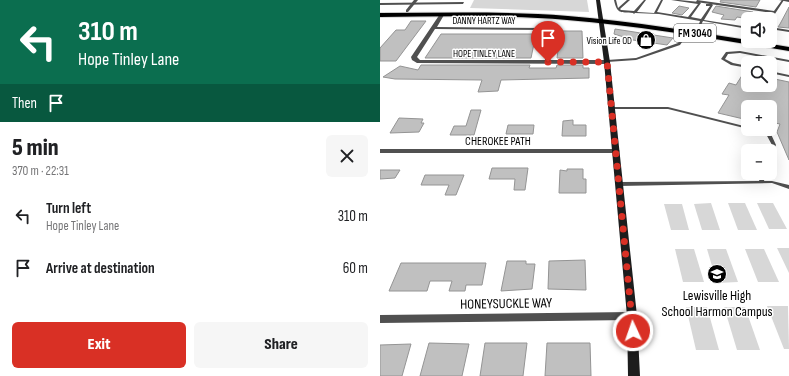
<!DOCTYPE html>
<meta charset="utf-8">
<style>
:root{--surface:#fff;--page:#f6f6f6;--text:#202124;--muted:#757577;--accent:#d93025}
body{margin:0;font-family:"Sofia Sans Condensed",sans-serif;background:var(--page);color:var(--text);height:100vh;display:flex;flex-direction:column;font-size:15px;white-space:nowrap}
*{box-sizing:border-box;margin:0}
p{font-size:13px;color:var(--muted)}
.icon{flex:none;width:22px;height:22px;fill:none;stroke:currentColor;stroke-width:2;stroke-linecap:round;stroke-linejoin:round}
.map{position:relative;flex:1;overflow:hidden}
.side{display:flex;flex-direction:column;background:var(--surface);width:380px}
.side>*{flex:none}
.banner{background:#0b6e4f;color:#fff;overflow:hidden}
.controls{position:absolute;left:361px;top:12px;display:grid;gap:8px}
.controls a{display:grid;place-items:center;width:36px;height:36px;border-radius:6px;background:var(--surface);box-shadow:0 4px 16px #0002;font-size:20px}
.pin{position:absolute;display:grid;place-items:center;width:34px;height:34px;color:#fff;margin:-41px -17px;border-radius:50% 50% 50% 0;rotate:-45deg;box-shadow:0 0 4px #0007}
.pin .icon{rotate:45deg}
.me{position:absolute;width:44px;margin:-22px;rotate:357deg;stroke-linejoin:round;filter:drop-shadow(0 0 3px #0008)}
.turn{display:flex;align-items:center;gap:14px;height:84px;padding:0 12px;font-size:18px}
.turn .icon{width:52px;height:52px;stroke-width:2.5}
.turn b{display:block;font-size:28px;line-height:34px}
.then{display:flex;align-items:center;height:38px;padding:0 12px;background:#0003;gap:8px;font-size:15px}
.round{display:grid;place-items:center;flex:none;width:42px;height:42px;border-radius:6px;background:var(--page)}
.head{display:flex;align-items:center;justify-content:space-between;height:68px;padding:0 12px}
h1{font-size:24px;font-weight:800;line-height:30px}
.button{display:flex;gap:8px;margin-top:auto;padding:8px 12px}
.button a{flex:1;height:46px;border-radius:6px;background:var(--accent);color:#fff;font-size:16px;font-weight:800;line-height:46px;text-align:center}
.button a+a{background:var(--page);color:var(--text)}
ul{padding:0;list-style:none}
li{display:flex;align-items:center;gap:12px;height:52px;padding:0 12px}
li div{flex:1}
li b{display:block;font-size:15px}
li em{font-style:normal}
main{display:flex;flex:1;min-height:0}
.map>svg:first-child{display:block}
</style>
<main>
<section class="side">
<div class="banner">
<div class="turn"><svg class="icon" aria-label="left" viewBox="0 0 24 24"><path d="M17 20v-9H6M10 6l-5 5 5 5"/></svg><div><b>310 m</b>Hope Tinley Lane</div></div>
<div class="then">Then<svg class="icon" aria-label="arrive" viewBox="0 0 24 24"><path d="M6 21V4h12l-3 4 3 4H6"/></svg></div>
</div>
<div class="head"><div><h1>5 min</h1><p>370 m · 22:31</p></div><a class="round"><svg class="icon" aria-label="close" viewBox="0 0 24 24"><path d="M6 6l12 12M18 6L6 18"/></svg></a></div>
<ul>
<li><svg class="icon" aria-label="left" viewBox="0 0 24 24"><path d="M17 20v-9H6M10 6l-5 5 5 5"/></svg><div><b>Turn left</b><p>Hope Tinley Lane</p></div><em>310 m</em></li>
<li><svg class="icon" aria-label="arrive" viewBox="0 0 24 24"><path d="M6 21V4h12l-3 4 3 4H6"/></svg><div><b>Arrive at destination</b></div><em>60 m</em></li>
</ul>
<div class="button"><a>Exit</a><a>Share</a></div>
</section>
<div class="map">
<svg width="409" height="376" viewBox="0 0 409 376">
<rect width="100%" height="100%" fill="#fff"/>
<g fill="#d7d7d7">
<polygon points="94,0 207,0 209,12 90,8"/>
<polygon points="331,203 340,230 322,230 314,204"/>
<polygon points="348,203 365,203 377,230 358,230"/>
<polygon points="377,203 393,203 407,229 389,229"/>
<polygon points="284,204 302,204 309,230 291,230"/>
<polygon points="397,248 409,248 409,273"/>
<polygon points="295,249 314,249 324,282 303,282"/>
<polygon points="327,249 346,249 358,282 337,283"/>
<polygon points="365,249 384,249 399,282 378,282"/>
<polygon points="387,306 408,306 409,349 404,349"/>
<polygon points="306,307 327,307 339,350 316,350"/>
<polygon points="344,307 365,307 380,350 357,350"/>
</g>
<g fill="#c0c0c0" stroke="#949494">
<polygon points="341,0 380,0 376,7 340,2"/>
<polygon points="299,6 309,8 302,15 292,13"/>
<polygon points="336,6 373,12 369,19 357,17 355,20 341,19 344,15 332,12"/>
<polygon points="409,7 409,28 398,27 400,24"/>
<polygon points="31,21 46,21 16,61 0,61 0,48 16,30 25,30"/>
<polygon points="235,29 293,38 287,45 246,39 247,38 234,34"/>
<polygon points="182,31 202,31 203,58 177,58 180,36 182,36"/>
<polygon points="61,34 156,34 151,58 45,58"/>
<polygon points="41,65 150,65 149,68 176,68 177,65 203,65 203,68 209,68 209,78 121,80 118,91 98,92 102,80 15,79 3,77 20,66 38,70"/>
<polygon points="366,69 368,69 368,85 390,85 390,78 409,82 409,160 397,132 400,124 390,122 390,107 368,107 368,120 338,113 349,95 342,94 349,83 356,85"/>
<polygon points="91,110 101,110 94,135 70,135 74,126 86,126"/>
<polygon points="19,118 43,119 41,123 44,123 39,132 10,133"/>
<polygon points="193,120 193,125 206,125 206,136 182,136 183,121"/>
<polygon points="128,125 154,125 153,134 126,134"/>
<polygon points="112,168 148,168 145,190 134,190 135,179 109,179"/>
<polygon points="187,169 203,169 203,179 206,179 206,193 179,193 180,170 187,171"/>
<polygon points="0,170 20,170 15,178 0,179"/>
<polygon points="45,175 84,175 76,195 65,195 69,185 41,185"/>
<polygon points="205,260 206,290 168,289 169,261"/>
<polygon points="127,261 146,261 146,264 155,264 152,289 121,291"/>
<polygon points="21,263 106,263 102,285 86,285 85,291 69,291 72,281 50,281 47,291 9,291"/>
<polygon points="49,343 89,344 82,376 40,376"/>
<polygon points="105,343 147,343 143,376 100,376"/>
<polygon points="167,343 210,343 211,376 165,376"/>
<polygon points="31,344 22,376 0,376 0,345"/>
</g>
<g fill="none" stroke-linecap="round" stroke-linejoin="round">
<defs>
<path id="primary" d="M 0,13 C 63,13 125,11 188,16 C 262,22 336,35 409,47 L 409,51 C 335,39 262,26 187,20 C 125,15 62,16 0,17 Z"/>
</defs>
<use href="#primary" stroke="#dbdbdb" stroke-width="2"/>
<g fill="#505050" fill-rule="evenodd">
<path d="M 234,0 L 236,0 L 238,8 L 247,0 L 250,0 L 240,9 L 241,10 L 254,11 L 264,0 L 266,0 L 257,12 L 274,13 L 281,0 L 283,0 L 277,12 L 308,17 L 318,4 L 291,0 L 299,0 L 320,2 L 321,3 L 311,17 L 321,19 L 330,6 L 326,6 L 326,4 L 332,4 L 333,5 L 324,20 L 368,27 L 368,29 L 323,21 L 320,27 L 319,28 L 318,27 L 320,21 L 279,14 L 255,13 L 254,14 L 253,13 C 240,12 237,14 234,0 Z"/>
<polygon points="317,0 394,11 402,0 404,0 391,20 390,20 390,19 389,19 393,13 316,2"/>
<polygon points="84,2 83,4 0,5 0,3"/>
<polygon points="390,27 409,30 409,32 390,29"/>
<polygon points="307,31 309,32 300,45 256,60 227,62 225,61 227,60 256,58 298,43"/>
<polygon points="360,51 409,60 409,62 360,53 348,54 345,59 353,63 368,66 368,68 351,65 341,59 346,52"/>
<polygon points="390,71 409,75 409,77 390,73"/>
<polygon points="231,107 288,107 368,127 368,129 369,129 368,129 288,109 231,109"/>
<polygon points="372,129 379,129 390,132 396,145 392,156 390,156 390,151 389,151 392,145 386,134 373,130"/>
<polygon points="382,173 386,173 384,181 392,181 409,185 409,189 392,183 239,186 237,184 239,182 379,181"/>
</g>
<g fill="#505050" fill-rule="evenodd">
<polygon points="34,0 38,0 28,12 26,12 26,10"/>
<polygon points="399,0 409,0 409,2"/>
<path d="M 60,14 L 64,15 L 57,27 L 168,28 L 174,33 L 170,60 L 227,60 L 230,62 L 227,64 L 37,63 L 32,60 L 31,57 ZM 55,29 L 165,30 L 170,33 L 165,60 L 40,60 L 37,57 Z"/>
<polygon points="0,149 236,149 240,151 236,153 0,153"/>
<polygon points="252,312 256,313 257,316 256,319 252,320 0,323 0,315"/>
</g>
<polygon fill="#1d1d1d" fill-rule="evenodd" points="216,0 220,0 230,62 257,316 260,376 248,376 247,316 224,62"/>
<use href="#primary" fill="#000" fill-rule="evenodd"/>
</g>
<g fill="none" stroke-linecap="round" stroke-linejoin="round">
<polyline stroke="#d93025" stroke-width="7" stroke-dasharray="0 12.6" points="168,62 227,62 253,331"/>
</g>
<defs>
<symbol id="shop-disc" viewBox="-11 -11 22 22"><circle r="9.5" fill="#000" stroke="#fff"/><path d="M-5-2.5h2.3a2.7 3.5 0 0 1 5.4 0H5L5.5 6h-11ZM-1.5-2.5h3a1.5 2.3 0 0 0-3 0Z" fill="#fff"/></symbol>
<symbol id="school-disc" viewBox="-11 -11 22 22"><circle r="9.5" fill="#000" stroke="#fff"/><path d="M0-5L7-2L0 1L-7-2ZM-4 1L0 2.5L4 1V4Q0 6-4 4Z" fill="#fff"/></symbol>
</defs>
<g fill-rule="evenodd">
<use href="#shop-disc" x="255" y="29" width="22" height="22"/>
<use href="#school-disc" x="326" y="263" width="22" height="22"/>
</g>
<g text-anchor="middle" stroke-width="3" stroke-linejoin="round" paint-order="stroke">
<g font-size="10" fill="#000" stroke="#fff">
<text x="104" y="24">DANNY HARTZ WAY</text>
<text x="104" y="57">HOPE TINLEY LANE</text>
</g>
<g font-size="10" fill="#000" stroke="#fff" text-anchor="end">
<text x="252" y="44">Vision Life OD</text>
</g>
<rect fill="#fff" stroke="#4c4c4c" stroke-width="1" x="294" y="24" width="42" height="18" rx="3"/>
<g font-size="11" font-weight="bold" fill="#000">
<text x="315" y="37">FM 3040</text>
</g>
<g font-size="12" fill="#000" stroke="#fff">
<text x="118" y="145">CHEROKEE PATH</text>
</g>
<g font-size="14" fill="#000" stroke="#fff">
<text x="337" y="300">Lewisville High<tspan x="337" dy="16">School Harmon Campus</tspan></text>
</g>
<g font-size="14" fill="#000" stroke="#fff">
<text transform="translate(126 303) rotate(-1)" y="5">HONEYSUCKLE WAY</text>
</g>
</g>
</svg>
<div class="controls">
<a><svg class="icon" aria-label="sound" viewBox="0 0 24 24"><path d="M4 9h4l5-4v14l-5-4H4zM17 9q2 3 0 6"/></svg></a>
<a><svg class="icon" aria-label="search" viewBox="0 0 24 24"><circle cx="10" cy="10" r="6"/><path d="M15 15l6 6"/></svg></a>
<a>+</a>
<a>−</a>
</div>
<div class="pin" style="left:168px;top:62px;background:#d93025"><svg class="icon" aria-label="arrive" viewBox="0 0 24 24"><path d="M6 21V4h12l-3 4 3 4H6"/></svg></div>
<svg class="me" style="left:253px;top:331px" viewBox="-20 -20 40 40"><circle r="17" fill="#d93025" stroke="#fff" stroke-width="3"/><path d="M0-11L8 9 0 5-8 9z" fill="#fff"/></svg>
</div>
</main>
